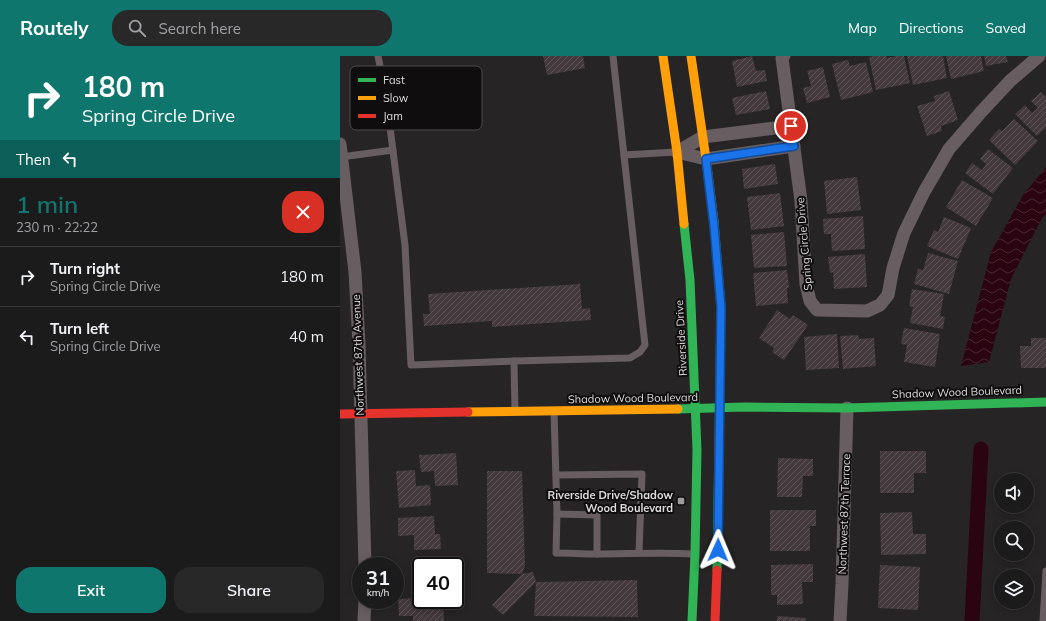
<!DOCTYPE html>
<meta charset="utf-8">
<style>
:root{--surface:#1c1b1c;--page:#292829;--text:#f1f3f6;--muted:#a0a1a3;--line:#3a393b;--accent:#0f766e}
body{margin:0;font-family:Mulish,sans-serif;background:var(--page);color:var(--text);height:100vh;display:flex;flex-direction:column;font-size:15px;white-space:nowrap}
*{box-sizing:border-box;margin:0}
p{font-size:13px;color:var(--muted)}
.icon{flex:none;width:22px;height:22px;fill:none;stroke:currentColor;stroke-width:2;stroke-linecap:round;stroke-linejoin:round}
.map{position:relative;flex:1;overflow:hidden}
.sheet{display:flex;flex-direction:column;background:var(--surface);width:340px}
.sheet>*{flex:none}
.banner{background:#0f766e;color:#fff;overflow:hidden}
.fabs{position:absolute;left:654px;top:417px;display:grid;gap:8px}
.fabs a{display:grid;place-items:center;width:40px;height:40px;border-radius:50%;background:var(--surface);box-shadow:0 2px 10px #0003,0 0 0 1px var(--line);font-size:20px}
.speed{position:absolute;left:12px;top:501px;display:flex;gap:8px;font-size:20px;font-weight:700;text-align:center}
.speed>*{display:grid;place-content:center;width:52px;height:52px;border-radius:50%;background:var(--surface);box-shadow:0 2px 10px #0003,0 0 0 1px var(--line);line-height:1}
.speed small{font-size:10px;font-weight:400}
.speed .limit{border:2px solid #111;border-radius:6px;background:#fff;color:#111}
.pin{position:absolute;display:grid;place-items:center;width:34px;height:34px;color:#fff;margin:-17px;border:2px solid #fff;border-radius:50%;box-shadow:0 1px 4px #0007}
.me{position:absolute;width:44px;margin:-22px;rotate:1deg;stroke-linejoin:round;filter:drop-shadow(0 0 3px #0008)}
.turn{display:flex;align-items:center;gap:14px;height:84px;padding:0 16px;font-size:18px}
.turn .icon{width:52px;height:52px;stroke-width:2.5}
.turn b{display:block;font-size:28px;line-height:34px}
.then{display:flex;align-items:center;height:38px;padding:0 16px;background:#0003;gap:8px;font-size:15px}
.round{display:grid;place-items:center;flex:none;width:42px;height:42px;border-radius:16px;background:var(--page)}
.overview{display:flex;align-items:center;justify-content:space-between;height:68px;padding:0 16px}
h1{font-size:24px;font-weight:600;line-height:30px;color:var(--accent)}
.button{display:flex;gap:8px;margin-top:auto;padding:8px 16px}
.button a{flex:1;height:46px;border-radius:16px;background:var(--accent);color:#fff;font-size:16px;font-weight:600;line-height:46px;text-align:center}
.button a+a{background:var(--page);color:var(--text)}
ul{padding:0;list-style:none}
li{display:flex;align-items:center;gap:12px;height:60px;padding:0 16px;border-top:1px solid var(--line)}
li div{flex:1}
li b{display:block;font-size:15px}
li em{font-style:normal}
header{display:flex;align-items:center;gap:24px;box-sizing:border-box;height:56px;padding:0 20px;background:var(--accent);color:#fff}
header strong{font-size:19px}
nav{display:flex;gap:22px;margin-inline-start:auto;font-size:14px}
.search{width:280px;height:36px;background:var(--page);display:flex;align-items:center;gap:10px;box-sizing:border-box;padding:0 14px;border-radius:16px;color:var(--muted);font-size:15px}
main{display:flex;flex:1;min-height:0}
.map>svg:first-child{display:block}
</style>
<header>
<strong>Routely</strong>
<div class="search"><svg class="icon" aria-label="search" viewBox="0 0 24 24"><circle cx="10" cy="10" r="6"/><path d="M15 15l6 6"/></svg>Search here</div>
<nav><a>Map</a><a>Directions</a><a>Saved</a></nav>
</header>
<main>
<section class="sheet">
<div class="banner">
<div class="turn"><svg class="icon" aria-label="right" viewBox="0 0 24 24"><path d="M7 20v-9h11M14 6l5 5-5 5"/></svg><div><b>180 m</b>Spring Circle Drive</div></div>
<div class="then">Then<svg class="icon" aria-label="left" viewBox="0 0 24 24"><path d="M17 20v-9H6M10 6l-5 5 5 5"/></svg></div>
</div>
<div class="overview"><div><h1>1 min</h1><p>230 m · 22:22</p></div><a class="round" style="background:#d93025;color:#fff"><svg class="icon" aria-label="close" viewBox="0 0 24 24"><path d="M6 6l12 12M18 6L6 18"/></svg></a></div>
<ul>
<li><svg class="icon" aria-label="right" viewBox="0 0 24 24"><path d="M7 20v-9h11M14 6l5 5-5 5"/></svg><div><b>Turn right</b><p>Spring Circle Drive</p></div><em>180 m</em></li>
<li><svg class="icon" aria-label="left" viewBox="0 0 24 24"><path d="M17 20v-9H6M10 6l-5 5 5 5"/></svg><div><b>Turn left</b><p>Spring Circle Drive</p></div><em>40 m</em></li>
</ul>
<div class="button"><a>Exit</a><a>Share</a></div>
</section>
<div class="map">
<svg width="706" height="565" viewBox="0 0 706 565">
<defs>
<pattern id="water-waves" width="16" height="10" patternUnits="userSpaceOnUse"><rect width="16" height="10" fill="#2a0410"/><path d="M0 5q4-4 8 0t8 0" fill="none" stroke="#482832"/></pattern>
<pattern id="building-hatch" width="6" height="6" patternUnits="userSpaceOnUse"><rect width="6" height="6" fill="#44393c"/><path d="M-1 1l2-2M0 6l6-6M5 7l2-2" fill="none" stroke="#5f5558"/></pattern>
</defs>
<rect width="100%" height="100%" fill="#262425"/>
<polygon fill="url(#water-waves)" points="706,111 706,158 702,162 671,223 649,306 621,310 651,196 683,139"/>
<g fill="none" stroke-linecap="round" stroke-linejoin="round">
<polyline stroke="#2a0410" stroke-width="15" points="632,565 641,393"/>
</g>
<g fill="url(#building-hatch)">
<polygon points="203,0 243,0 245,12 207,19"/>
<polygon points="412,0 416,15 425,14 427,25 397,31 392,5"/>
<polygon points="534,0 546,0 547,2 556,0 564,0 570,27 536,34 529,1"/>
<polygon points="567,0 603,0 607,22 573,29"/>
<polygon points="606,0 641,0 644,15 611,23"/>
<polygon points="644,0 666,0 668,6 646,10"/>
<polygon points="508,4 510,10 526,6 533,36 501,44 492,8"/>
<polygon points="483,11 490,41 467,47 463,32 471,30 467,15"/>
<polygon points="426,35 430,53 396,59 392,42"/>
<polygon points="609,35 618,64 601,70 602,75 587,80 577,50 595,45 594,40"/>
<polygon points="701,36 706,41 706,74 705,72 697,80 675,58 685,49 692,57 698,52 691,45"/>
<polygon points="674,63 698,85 675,109 649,84 659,73 662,75"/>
<polygon points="648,93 673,112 653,138 625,117 632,107 642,114 646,108 640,103"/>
<polygon points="435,108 438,128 404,133 402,113"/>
<polygon points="517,121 521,154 487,158 484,125"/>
<polygon points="622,124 653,142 636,170 606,151"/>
<polygon points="440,137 444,170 411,174 407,141"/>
<polygon points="523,160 525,193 492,195 491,178 484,178 483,163"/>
<polygon points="604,161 631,172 618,203 587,190 594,174 598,176"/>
<polygon points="444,176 447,210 414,212 411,179"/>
<polygon points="588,197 618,205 609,238 574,228 578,213 583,214"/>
<polygon points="525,198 527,231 494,233 493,216 490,217 488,201"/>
<polygon points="447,214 449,232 447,232 448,247 416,250 413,217"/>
<polygon points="240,228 242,253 250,252 251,264 152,271 152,265 84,270 83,258 90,258 88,238"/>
<polygon points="572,233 604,238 600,260 605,261 603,273 570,267 573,251 569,250"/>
<polygon points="437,254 450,263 453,259 468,269 444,304 432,296 434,292 419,282"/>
<polygon points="564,272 600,278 595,311 564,306 567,289 561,288"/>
<polygon points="497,278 499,312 466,314 464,281"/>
<polygon points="518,279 519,283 534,282 536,310 503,313 500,280"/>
<polygon points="691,282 706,282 706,312 681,312 680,290 691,290"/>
<polygon points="540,395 586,395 586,417 574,417 574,437 540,437"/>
<polygon points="116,397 118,429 95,430 94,415 81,416 79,399"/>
<polygon points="438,402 473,403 473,420 463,420 462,441 437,441"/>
<polygon points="75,414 76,430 90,429 91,449 59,452 56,415"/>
<polygon points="147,415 182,415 185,510 182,518 147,517"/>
<polygon points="430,454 476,454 476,470 470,470 470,495 430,495"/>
<polygon points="572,456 573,478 586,478 586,498 541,499 540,457"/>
<polygon points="94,460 95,478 100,478 101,493 74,494 74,479 58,480 58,462"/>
<polygon points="115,500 115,510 98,510 97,501"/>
<polygon points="473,508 473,526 462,526 463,548 437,549 437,539 431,539 431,509"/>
<polygon points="540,509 580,511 578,554 538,552"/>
<polygon points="193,516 196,526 163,559 152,549 182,518"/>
<polygon points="297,524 298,561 194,560 196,526"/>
<polygon points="81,542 81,544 103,544 104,565 73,565 73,560 59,560 58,543"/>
<polygon points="437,560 466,562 466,565 437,565"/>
</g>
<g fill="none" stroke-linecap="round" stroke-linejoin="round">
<g stroke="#685d60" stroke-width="7">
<polyline points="38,0 46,40 65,189 71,309 174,305 290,302 300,296 305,289 273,0"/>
<polyline points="284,99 336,96"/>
<polyline points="1,101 53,94"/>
<polyline points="174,305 175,355"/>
<path d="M 214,355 L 217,458 L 216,497 C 229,497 242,498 256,498 C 288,498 321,496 354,498"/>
<polyline points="216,419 302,418 299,496"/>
<polyline points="217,458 257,459 257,498"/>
<polyline points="703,565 706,515"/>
</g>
<g stroke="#685d60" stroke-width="13">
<polyline points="444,0 442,2 461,145 466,228 470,245 477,254 527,255 540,249 548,239 553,212 564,177 584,136 609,93 641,56 670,25 699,0"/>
<polyline points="0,88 15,216 19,288 25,510"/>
<polyline points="337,96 363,81 451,70"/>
<polyline points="337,96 366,103 454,90"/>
<polyline points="24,565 25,544"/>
<polyline points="500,565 502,528 507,352"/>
</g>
<g stroke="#30b455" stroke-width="9">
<polyline points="374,166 381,251 377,514"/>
<polyline points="344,168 350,224 357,394 355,498 352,565"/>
<polyline points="338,353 404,351 507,352 706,346"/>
</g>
<g stroke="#ff9f0a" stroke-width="9">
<polyline points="323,0 337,96 344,168"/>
<polyline points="351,0 366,103 374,166"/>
<polyline points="128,356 338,353"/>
</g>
<g stroke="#e5322d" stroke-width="9">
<polyline points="0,358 128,356"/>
<polyline points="375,565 377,514"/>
</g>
</g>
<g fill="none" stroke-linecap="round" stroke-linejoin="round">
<defs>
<polyline id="route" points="378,494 381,251 374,170 366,103 454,90 451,70"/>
</defs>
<use href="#route" stroke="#114b97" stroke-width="10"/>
<use href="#route" stroke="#1a73e8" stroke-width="7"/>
</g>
<rect fill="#9e9c9d" stroke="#0f0d0d" stroke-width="1.5" x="337" y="441" width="8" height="8" rx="2"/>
<g text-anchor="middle" stroke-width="4" stroke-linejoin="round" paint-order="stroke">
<g font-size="11" fill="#dfdcdd" stroke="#0f0d0d">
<text transform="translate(464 188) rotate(-95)" y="4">Spring Circle Drive</text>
<text transform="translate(341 282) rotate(-93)" y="4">Riverside Drive</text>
<text transform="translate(18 299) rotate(-92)" y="4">Northwest 87th Avenue</text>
<text transform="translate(617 336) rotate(-2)" y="4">Shadow Wood Boulevard</text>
<text transform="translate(293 342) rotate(-1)" y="4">Shadow Wood Boulevard</text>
<text transform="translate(504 458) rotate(-88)" y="4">Northwest 87th Terrace</text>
</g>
<g font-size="11" font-weight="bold" fill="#dfdcdd" stroke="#0f0d0d" text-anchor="end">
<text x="333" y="443">Riverside Drive/Shadow<tspan x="333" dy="13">Wood Boulevard</tspan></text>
</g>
</g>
<rect x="10" y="10" width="132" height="64" rx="6" fill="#0f0d0d" stroke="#4d4b4b" stroke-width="1"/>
<rect x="18" y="22" width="18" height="4" fill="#30b455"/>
<rect x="18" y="40" width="18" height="4" fill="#ff9f0a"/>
<rect x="18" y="58" width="18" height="4" fill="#e5322d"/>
<g font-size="11" fill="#dfdcdd">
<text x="43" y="28">Fast</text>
<text x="43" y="46">Slow</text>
<text x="43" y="64">Jam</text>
</g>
</svg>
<div class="fabs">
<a><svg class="icon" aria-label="sound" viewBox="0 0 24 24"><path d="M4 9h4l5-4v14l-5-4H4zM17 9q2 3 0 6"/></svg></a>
<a><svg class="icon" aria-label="search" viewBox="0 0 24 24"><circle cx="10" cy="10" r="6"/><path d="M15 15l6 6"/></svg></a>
<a><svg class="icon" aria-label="layers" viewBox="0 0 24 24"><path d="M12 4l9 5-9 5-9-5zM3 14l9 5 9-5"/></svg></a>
</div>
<div class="speed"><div>31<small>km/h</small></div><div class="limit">40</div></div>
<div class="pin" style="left:451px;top:70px;background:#d93025"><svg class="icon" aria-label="arrive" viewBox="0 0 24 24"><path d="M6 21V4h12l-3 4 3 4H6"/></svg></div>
<svg class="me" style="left:378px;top:494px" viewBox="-20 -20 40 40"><path d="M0-17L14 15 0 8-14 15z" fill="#1a73e8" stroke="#fff" stroke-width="4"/></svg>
</div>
</main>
